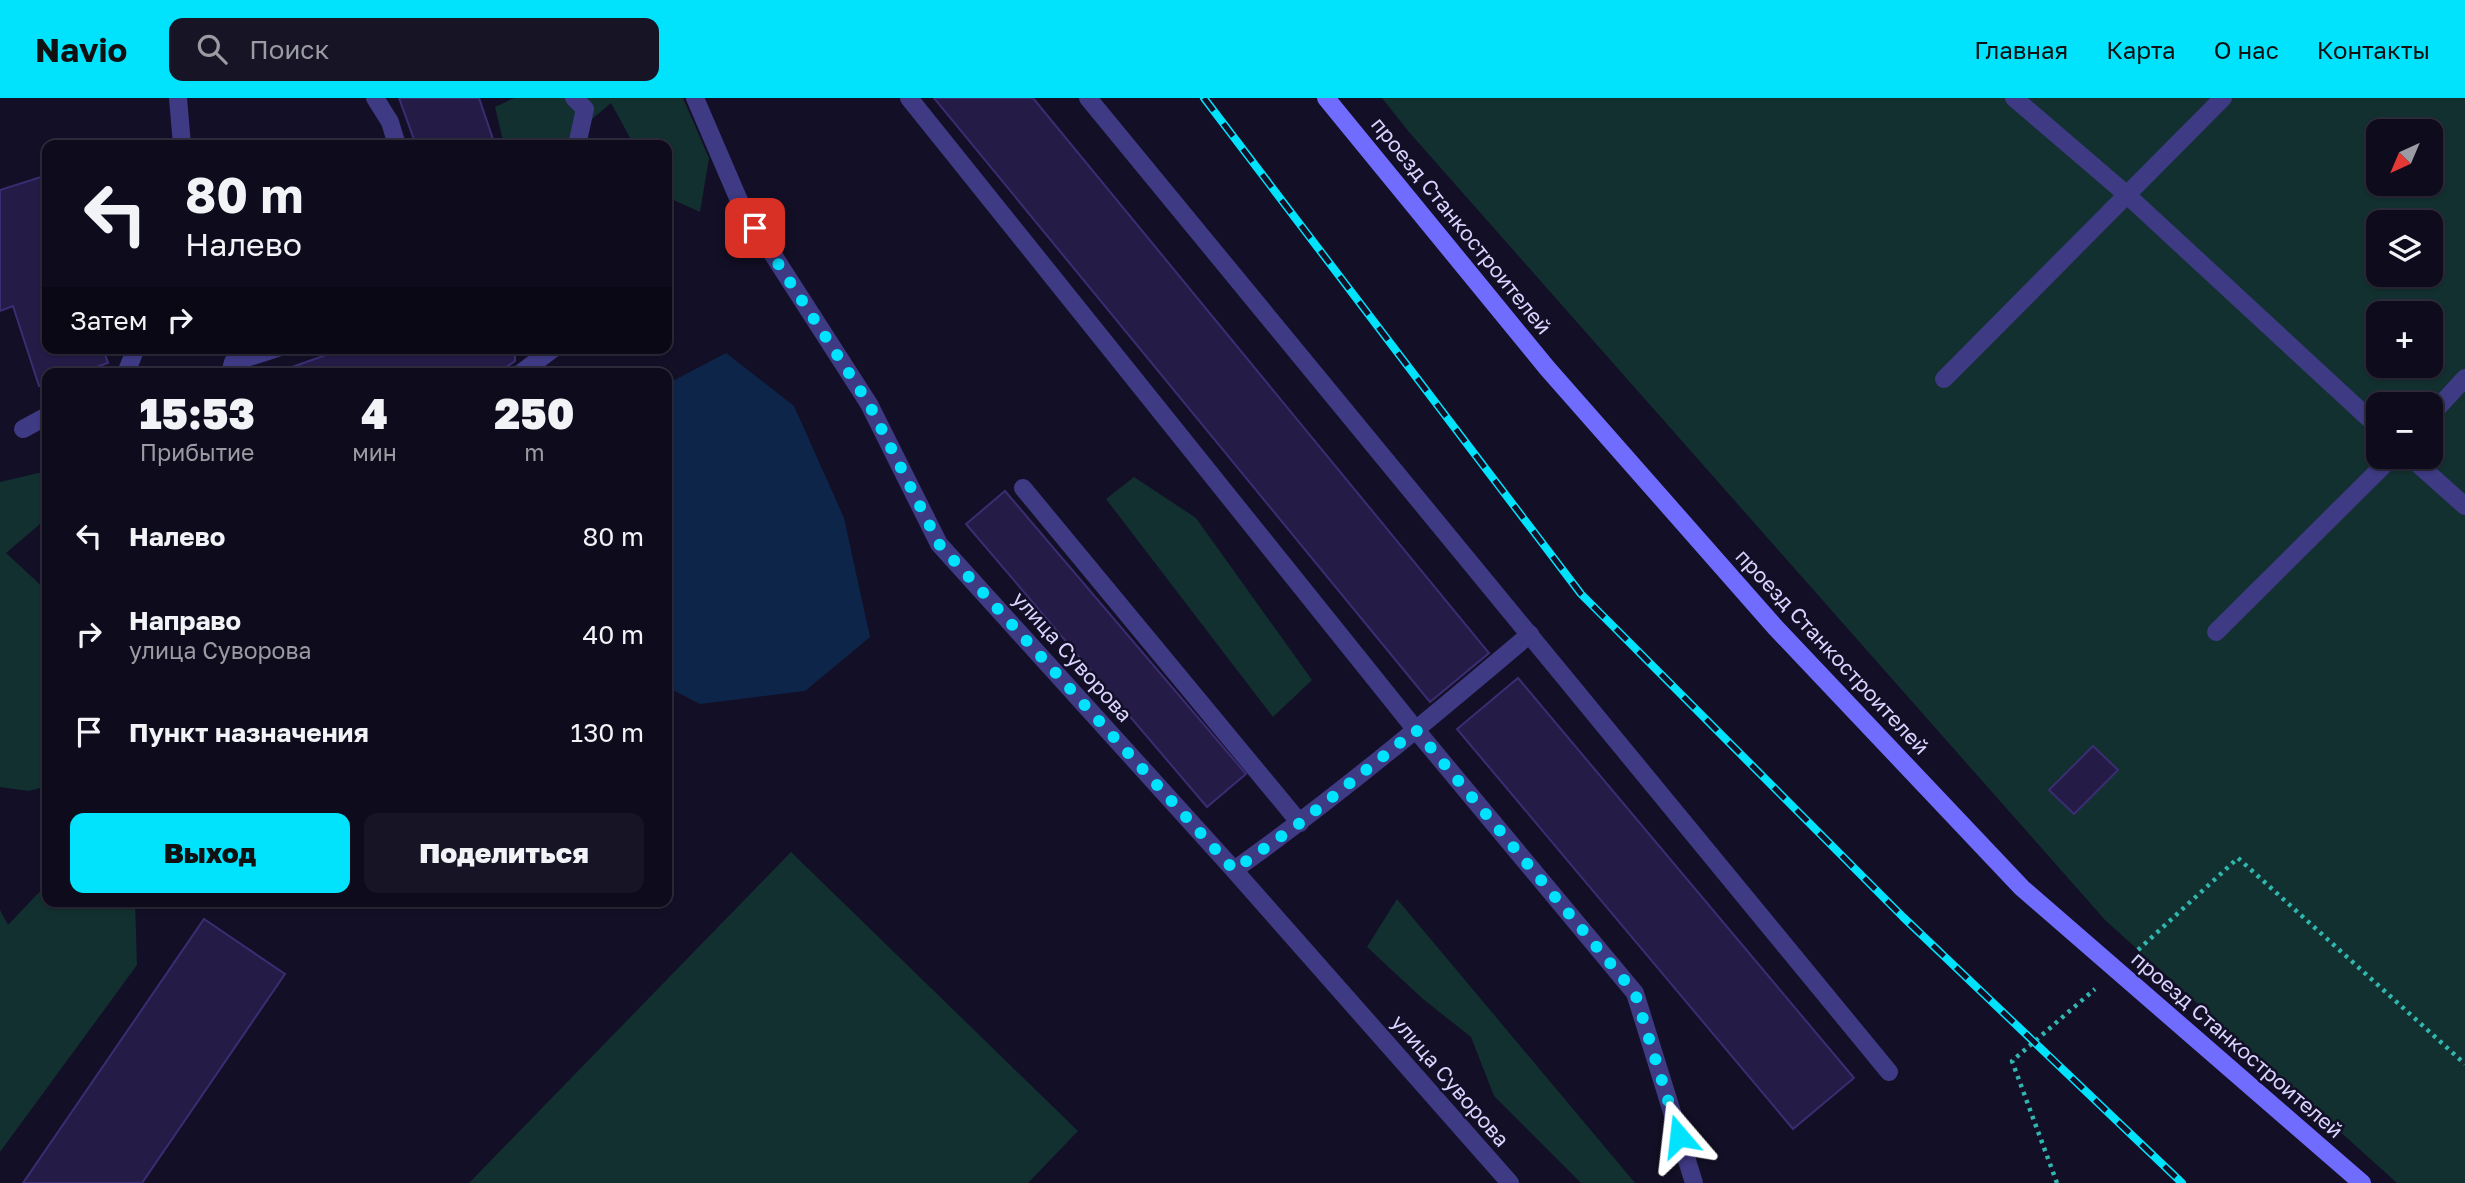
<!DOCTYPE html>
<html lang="ru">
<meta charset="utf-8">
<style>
:root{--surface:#0e0b1c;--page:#171425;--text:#f1f3f6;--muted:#9b9ba3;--line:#2e2b3b;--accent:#01e2fd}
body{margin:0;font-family:"Golos Text",sans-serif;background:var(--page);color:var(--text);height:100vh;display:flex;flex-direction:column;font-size:26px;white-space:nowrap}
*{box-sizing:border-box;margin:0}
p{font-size:23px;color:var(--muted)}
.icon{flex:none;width:38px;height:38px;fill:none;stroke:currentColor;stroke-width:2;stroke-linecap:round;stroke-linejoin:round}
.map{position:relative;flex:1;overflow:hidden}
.sheet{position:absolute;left:42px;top:270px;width:630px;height:539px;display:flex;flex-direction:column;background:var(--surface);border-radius:14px;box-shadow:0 2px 5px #0004,0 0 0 2px var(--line)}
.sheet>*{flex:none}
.top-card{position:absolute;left:42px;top:42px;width:630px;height:214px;border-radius:14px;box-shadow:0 2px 5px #0004,0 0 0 2px var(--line);background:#0e0b1c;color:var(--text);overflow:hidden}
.needle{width:46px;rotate:224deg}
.buttons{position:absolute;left:2366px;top:21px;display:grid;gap:14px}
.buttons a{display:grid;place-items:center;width:77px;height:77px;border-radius:14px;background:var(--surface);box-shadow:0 2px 5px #0004,0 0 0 2px var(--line);font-size:35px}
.pin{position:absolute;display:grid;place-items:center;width:60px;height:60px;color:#fff;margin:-30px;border-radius:14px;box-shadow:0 4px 10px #0006}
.me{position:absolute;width:77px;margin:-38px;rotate:343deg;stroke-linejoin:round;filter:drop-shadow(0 0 5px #0008)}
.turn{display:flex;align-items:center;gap:24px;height:147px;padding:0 28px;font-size:32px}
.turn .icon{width:91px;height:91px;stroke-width:2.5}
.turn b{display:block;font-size:49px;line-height:60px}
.then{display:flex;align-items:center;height:66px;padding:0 28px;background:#0003;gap:14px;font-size:26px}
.eta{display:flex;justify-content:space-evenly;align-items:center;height:119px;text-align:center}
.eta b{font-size:42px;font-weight:800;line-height:49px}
.cta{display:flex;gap:14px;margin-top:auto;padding:14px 28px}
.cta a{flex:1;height:80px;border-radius:14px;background:var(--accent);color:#111;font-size:28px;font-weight:800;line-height:80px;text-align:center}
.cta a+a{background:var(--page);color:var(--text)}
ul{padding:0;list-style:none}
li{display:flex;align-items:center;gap:21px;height:98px;padding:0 28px}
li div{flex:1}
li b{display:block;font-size:26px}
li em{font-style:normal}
header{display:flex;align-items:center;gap:42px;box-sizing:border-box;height:98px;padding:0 35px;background:var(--accent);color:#111}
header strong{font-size:33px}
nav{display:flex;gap:38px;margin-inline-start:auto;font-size:24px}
.search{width:490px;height:63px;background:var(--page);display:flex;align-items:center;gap:18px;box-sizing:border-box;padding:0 24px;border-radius:14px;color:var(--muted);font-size:26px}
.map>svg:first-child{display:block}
</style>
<header>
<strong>Navio</strong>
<div class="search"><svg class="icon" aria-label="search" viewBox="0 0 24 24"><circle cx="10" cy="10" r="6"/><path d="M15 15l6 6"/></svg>Поиск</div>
<nav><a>Главная</a><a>Карта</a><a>О нас</a><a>Контакты</a></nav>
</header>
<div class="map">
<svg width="2465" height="1085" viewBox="0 0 2465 1085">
<rect width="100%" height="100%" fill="#130f26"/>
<g fill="#12302f" fill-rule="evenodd">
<polygon points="514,0 683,0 709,60 700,114 667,99 667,47 634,47 611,5 561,47 504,47 495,9"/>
<path d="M 1382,0 L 2465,0 L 2465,1085 L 2397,1085 L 2105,822 L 1409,34 ZM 2378,33 L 2431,33 L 2431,86 L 2378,86 ZM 2378,124 L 2431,124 L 2431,177 L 2378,177 ZM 2378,215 L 2431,215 L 2431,268 L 2378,268 ZM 2378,306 L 2431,306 L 2431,359 L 2378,359 Z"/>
<polygon points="47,373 47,420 6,455 47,493 47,688 29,693 0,689 0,384"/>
<polygon points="1134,379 1196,420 1312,582 1273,619 1106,401"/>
<polygon points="791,754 1078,1033 1028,1085 469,1085"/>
<polygon points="47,786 47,803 135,803 137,867 0,1054 0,812 8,827"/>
<polygon points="1397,801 1635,1085 1581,1085 1494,998 1471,939 1423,901 1367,849"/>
</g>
<polygon fill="#0e254a" points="726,255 794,308 844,420 870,539 805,593 700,606 667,589 667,286"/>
<g fill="#241b47" stroke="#3b2d72" stroke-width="2">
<polygon points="399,0 479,0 495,47 416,47"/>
<polygon points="934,0 1033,0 1489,555 1430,604"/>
<polygon points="47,77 47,250 103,250 108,265 79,275 47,275 47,285 39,288 13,208 0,213 0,92"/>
<polygon points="346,250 515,250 515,263 498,275 275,275"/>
<polygon points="1005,393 1246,676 1207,709 966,426"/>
<polygon points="1518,580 1854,980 1793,1031 1457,631"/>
<polygon points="2093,648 2118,672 2074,716 2049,692"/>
<polygon points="204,821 285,876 142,1085 23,1085"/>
</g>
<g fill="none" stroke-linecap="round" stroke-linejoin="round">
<g stroke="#30b7b0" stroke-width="4.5" stroke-dasharray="3.5 5" stroke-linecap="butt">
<polyline points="2138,852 2238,760 2465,966"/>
<polyline points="2057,1085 2012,963 2095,891"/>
</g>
<g stroke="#3e3a84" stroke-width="18">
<polyline points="178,0 182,47"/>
<polyline points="375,0 390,24 397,47"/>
<polyline points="574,0 585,11 577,47"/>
<polyline points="909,0 1416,632 1635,895 1694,1085"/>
<polyline points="1088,0 1889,974"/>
<polyline points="2014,0 2126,96 2378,329"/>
<polyline points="126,275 136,250"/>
<polyline points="230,275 233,264 278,250"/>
<polyline points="521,275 554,250"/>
<polyline points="1944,281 2223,0"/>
<polyline points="2431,317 2465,280"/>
<polyline points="23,331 47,318"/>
<polyline points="2410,359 2465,408"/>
<polyline points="1023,390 1300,725"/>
<polyline points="2216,534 2392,359"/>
<path d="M 1234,772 C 1337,699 1433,618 1530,536"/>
</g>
<polyline stroke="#3e3a84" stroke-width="18" points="695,0 741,107 869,306 939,446 1234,772 1510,1085"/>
<polyline stroke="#706cfe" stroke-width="18" points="1326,0 1547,270 1775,529 2022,790 2362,1085"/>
<defs>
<polyline id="rail" points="1204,0 1581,496 1903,819 2182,1085"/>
</defs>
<use href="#rail" stroke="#01e2fd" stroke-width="8"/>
<use href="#rail" stroke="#130f26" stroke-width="5" stroke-dasharray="16" stroke-linecap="butt"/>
</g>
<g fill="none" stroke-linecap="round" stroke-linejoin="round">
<polyline stroke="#01e2fd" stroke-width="12" stroke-dasharray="0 21.6" points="755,130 869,306 939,446 1234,772 1300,725 1416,632 1635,895 1679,1038"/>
</g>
<g text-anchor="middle" stroke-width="5" stroke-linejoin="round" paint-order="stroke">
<g font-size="21" fill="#d9d4ff" stroke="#130f26">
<text transform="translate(1461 128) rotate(51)" y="7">проезд Станкостроителей</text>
<text transform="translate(1832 554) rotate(47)" y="7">проезд Станкостроителей</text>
<text transform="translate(1072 559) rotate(48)" y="7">улица Суворова</text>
<text transform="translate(2237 947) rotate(41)" y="7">проезд Станкостроителей</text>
<text transform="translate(1450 983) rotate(49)" y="7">улица Суворова</text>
</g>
</g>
</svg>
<div class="buttons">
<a><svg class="needle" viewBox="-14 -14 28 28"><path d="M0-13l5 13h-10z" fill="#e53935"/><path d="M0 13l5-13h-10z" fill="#9b9ba3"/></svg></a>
<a><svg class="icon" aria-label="layers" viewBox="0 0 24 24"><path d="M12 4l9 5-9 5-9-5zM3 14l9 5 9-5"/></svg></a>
<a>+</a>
<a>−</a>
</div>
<div class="pin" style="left:755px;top:130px;background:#d93025"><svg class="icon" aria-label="arrive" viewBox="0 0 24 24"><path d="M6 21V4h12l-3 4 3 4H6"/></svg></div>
<svg class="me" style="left:1679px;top:1038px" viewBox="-20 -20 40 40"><path d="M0-17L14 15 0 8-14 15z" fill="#01e2fd" stroke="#fff" stroke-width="4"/></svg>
<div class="top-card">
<div class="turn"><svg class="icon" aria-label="left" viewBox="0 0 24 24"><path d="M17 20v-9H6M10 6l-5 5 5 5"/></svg><div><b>80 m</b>Налево</div></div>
<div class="then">Затем<svg class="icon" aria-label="right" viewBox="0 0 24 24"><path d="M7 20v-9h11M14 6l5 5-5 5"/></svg></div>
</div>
<section class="sheet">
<div class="eta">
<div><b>15:53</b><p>Прибытие</p></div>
<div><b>4</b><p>мин</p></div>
<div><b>250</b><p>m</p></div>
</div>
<ul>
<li><svg class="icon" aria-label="left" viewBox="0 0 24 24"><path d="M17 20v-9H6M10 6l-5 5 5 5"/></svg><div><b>Налево</b></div><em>80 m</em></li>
<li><svg class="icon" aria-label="right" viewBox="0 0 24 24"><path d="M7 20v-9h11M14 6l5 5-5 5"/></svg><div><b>Направо</b><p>улица Суворова</p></div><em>40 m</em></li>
<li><svg class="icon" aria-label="arrive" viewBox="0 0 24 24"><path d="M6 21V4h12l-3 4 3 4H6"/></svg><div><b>Пункт назначения</b></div><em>130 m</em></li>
</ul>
<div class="cta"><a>Выход</a><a>Поделиться</a></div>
</section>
</div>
